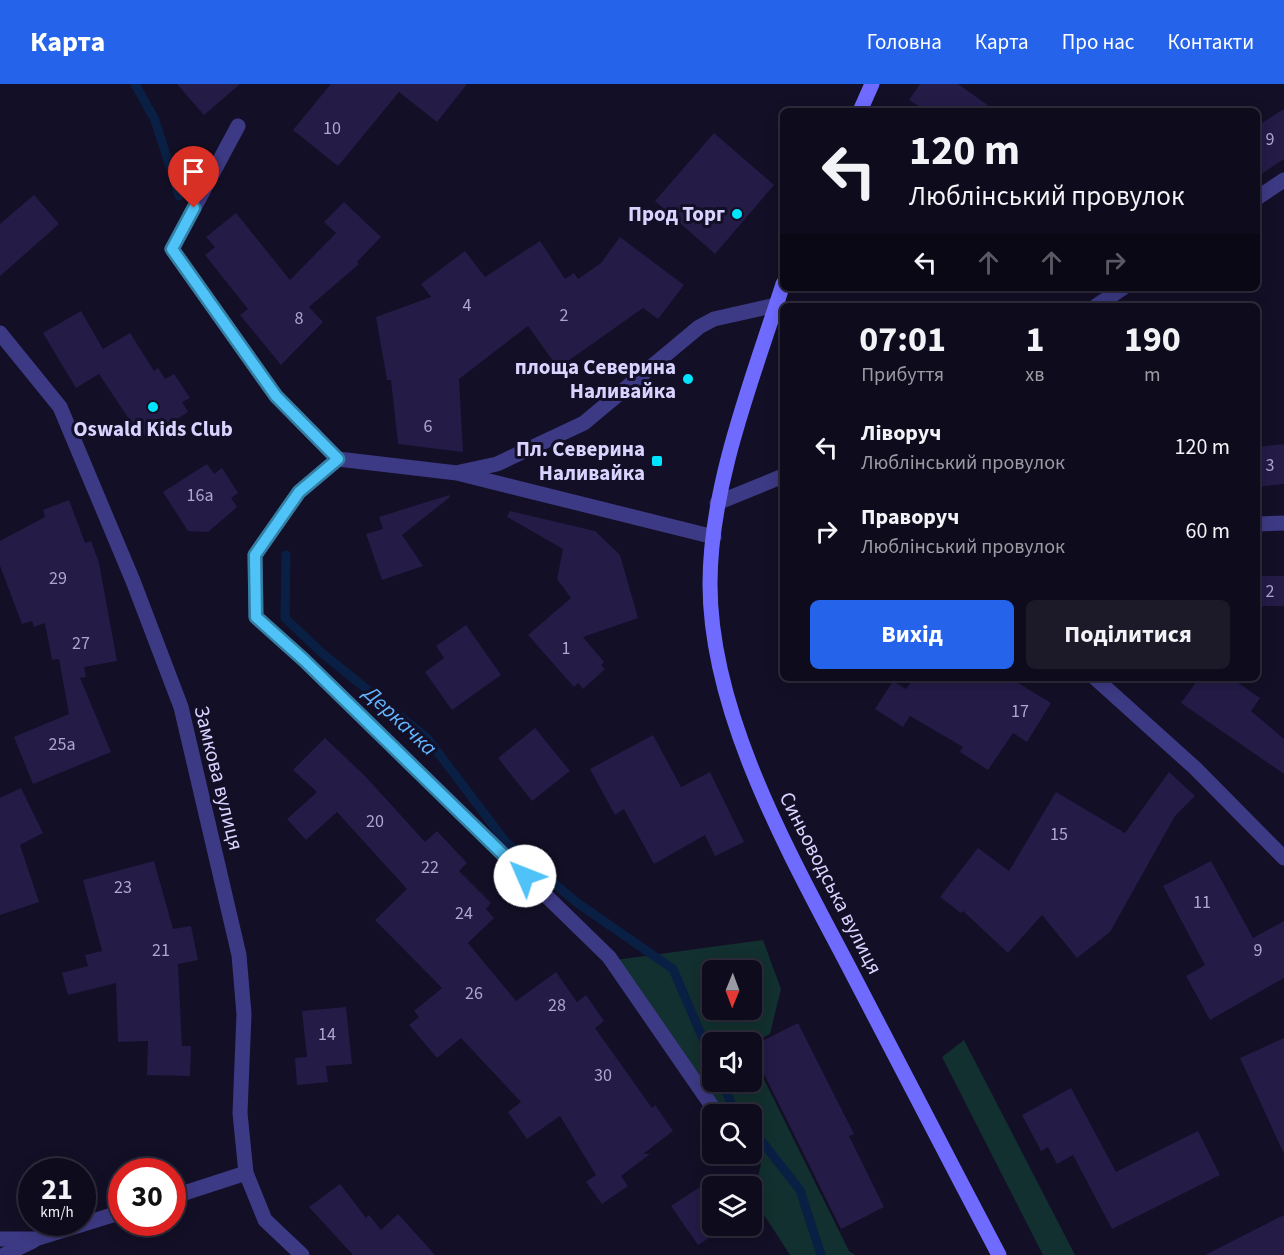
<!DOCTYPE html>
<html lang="uk">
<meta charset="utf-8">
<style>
:root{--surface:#0e0b1c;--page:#1c1929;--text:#f1f3f6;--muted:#9b9ba3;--line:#2e2b3b;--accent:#2563eb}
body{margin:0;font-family:"Source Sans 3",sans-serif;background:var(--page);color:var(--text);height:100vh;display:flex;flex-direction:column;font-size:22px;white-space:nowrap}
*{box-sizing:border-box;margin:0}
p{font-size:20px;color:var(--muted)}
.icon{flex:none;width:33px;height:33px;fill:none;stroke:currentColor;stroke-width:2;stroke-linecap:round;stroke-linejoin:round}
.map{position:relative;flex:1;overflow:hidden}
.side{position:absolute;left:780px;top:219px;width:480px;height:378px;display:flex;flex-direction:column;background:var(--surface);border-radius:9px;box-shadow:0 3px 15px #0003,0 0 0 2px var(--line)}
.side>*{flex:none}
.guide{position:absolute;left:780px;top:24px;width:480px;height:183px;border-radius:9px;box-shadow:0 3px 15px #0003,0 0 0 2px var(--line);background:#0e0b1c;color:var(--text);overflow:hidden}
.needle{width:39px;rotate:181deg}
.tools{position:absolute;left:702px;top:876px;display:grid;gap:12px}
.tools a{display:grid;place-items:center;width:60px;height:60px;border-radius:9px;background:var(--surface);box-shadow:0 3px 15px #0003,0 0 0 2px var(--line);font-size:30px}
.speed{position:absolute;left:18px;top:1074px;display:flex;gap:12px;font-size:30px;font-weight:700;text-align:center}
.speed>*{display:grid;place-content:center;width:78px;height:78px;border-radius:50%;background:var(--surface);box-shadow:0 3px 15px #0003,0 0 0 2px var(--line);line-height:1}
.speed small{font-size:15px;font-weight:400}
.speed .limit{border:9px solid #d22;background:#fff;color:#111}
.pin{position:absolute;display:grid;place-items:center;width:51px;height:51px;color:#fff;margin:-62px -26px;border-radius:50% 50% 50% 0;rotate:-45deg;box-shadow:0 0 6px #0007}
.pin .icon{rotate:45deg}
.me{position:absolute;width:66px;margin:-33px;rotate:314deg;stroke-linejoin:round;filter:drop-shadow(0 0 4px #0008)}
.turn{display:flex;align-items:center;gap:21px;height:126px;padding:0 30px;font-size:27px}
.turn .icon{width:78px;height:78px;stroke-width:2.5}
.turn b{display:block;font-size:42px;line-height:51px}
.lanes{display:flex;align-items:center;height:57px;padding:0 30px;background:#0003;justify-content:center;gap:30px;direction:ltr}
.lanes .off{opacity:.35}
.eta{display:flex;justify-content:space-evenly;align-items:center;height:102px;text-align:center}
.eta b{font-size:36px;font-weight:700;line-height:42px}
.primary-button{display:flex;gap:12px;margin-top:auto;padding:12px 30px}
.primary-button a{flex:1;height:69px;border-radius:9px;background:var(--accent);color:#fff;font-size:24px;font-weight:700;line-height:69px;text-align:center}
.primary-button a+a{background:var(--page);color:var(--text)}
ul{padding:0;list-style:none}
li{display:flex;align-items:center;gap:18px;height:84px;padding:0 30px}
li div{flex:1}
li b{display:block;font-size:22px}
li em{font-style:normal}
header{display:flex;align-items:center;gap:36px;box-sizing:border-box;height:84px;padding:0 30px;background:var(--accent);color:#fff}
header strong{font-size:28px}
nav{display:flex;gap:33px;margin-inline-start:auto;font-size:21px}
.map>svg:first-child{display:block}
</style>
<header>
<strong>Карта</strong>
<nav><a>Головна</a><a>Карта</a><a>Про нас</a><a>Контакти</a></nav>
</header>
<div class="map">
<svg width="1284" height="1171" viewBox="0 0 1284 1171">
<rect width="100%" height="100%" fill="#130f26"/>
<g fill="#12302f" fill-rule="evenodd">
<path d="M 763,856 L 781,905 L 770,950 L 752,959 L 712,958 L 712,998 L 752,998 L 752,971 L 849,1167 L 855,1171 L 790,1171 L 753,1114 L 761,1080 L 752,1068 L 752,1030 L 722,1030 L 615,876 ZM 712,886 L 752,886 L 752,926 L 712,926 Z"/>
<polygon points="964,956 1075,1171 1043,1171 942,973"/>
</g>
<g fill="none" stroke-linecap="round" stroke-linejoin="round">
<g stroke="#0a1f44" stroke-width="9">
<polyline points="135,0 155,36 179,112"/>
<polyline points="286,471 285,534 322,569 427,654 505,757 576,818 673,885 712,976"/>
<polyline points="722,998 732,1021 740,1030"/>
<polyline points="752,1045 800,1106 821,1171"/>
</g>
</g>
<g fill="#241b47">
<polygon points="177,0 240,0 204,31"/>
<polygon points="331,0 467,0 437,38 399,8 338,82 293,46"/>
<polygon points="920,0 958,0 996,27 926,27 909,16"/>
<polygon points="1284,25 1284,75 1257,93 1257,42"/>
<polygon points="714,49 774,101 715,170 655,117"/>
<polygon points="34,111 59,140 0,192 0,140"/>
<polygon points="344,118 381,153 357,178 359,180 309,223 323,238 281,281 240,231 248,225 205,171 215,163 206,153 236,129 290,196 336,149 324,138"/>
<polygon points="620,153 684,201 658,235 643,224 558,284 528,242 459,295 463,368 398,360 391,296 387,296 376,233 431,213 421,200 465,167 485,193 540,157 565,195 574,189 578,195 601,179"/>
<polygon points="81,227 103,265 130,249 154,287 158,284 165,295 174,290 190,314 182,318 188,328 165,343 173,355 139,350 99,290 76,304 43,249"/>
<polygon points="1284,360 1284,400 1257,403 1257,363"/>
<polygon points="207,380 214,390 222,384 238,409 231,414 237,423 208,448 188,447 163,408"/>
<polygon points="449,411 450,413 402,451 423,482 382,496 366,450 383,445 379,433"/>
<polygon points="69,416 85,459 91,457 99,479 117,577 84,583 86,593 80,594 111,668 33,700 14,653 69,630 59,575 52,576 45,539 34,543 32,537 22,540 0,482 0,457 45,433 43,426"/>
<polygon points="510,427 595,447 620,471 638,534 583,553 604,578 601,581 605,585 583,605 578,599 574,603 528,551 571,514 557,495 563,465 507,433"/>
<rect x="1257" y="492" width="27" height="30"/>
<polygon points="466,541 501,591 452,626 425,588 444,574 436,562"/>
<polygon points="914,594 1010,594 1051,619 1027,658 1013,649 988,686 960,668 963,663 910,632 903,643 875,625 893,597 906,605"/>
<polygon points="1199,594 1231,594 1260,614 1251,627 1284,655 1284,690 1181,619"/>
<polygon points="535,644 570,687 532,717 498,674"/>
<polygon points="653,651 681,703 710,688 744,758 715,772 705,751 654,780 624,725 615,731 590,685"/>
<polygon points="325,654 366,693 425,758 437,747 467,779 459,787 491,819 486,825 494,834 468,859 516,917 556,888 577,918 586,911 604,937 595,944 652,1024 655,1021 673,1047 643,1070 650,1070 621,1092 628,1102 602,1120 586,1098 596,1091 560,1032 527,1055 508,1028 521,1018 461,954 437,974 409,941 419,933 414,927 442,904 375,836 407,805 337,728 306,756 287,735 317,708 293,686"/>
<polygon points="1169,688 1195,712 1175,732 1110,848 1077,874 1042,831 1008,869 963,827 961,829 940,813 978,764 1009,787 1056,708 1125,749"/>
<polygon points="21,704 43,749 20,761 39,818 0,831 0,714"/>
<polygon points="154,777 173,845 191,842 198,876 178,880 182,962 191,962 190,992 147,991 148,957 118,958 116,899 68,911 62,889 88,882 85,871 102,867 83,796"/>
<polygon points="1211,777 1253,854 1284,837 1284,894 1210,936 1186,892 1205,881 1163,802"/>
<polygon points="346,923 352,980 326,982 328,998 297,1001 295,974 307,973 302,927"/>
<polygon points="798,939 854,1050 849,1052 884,1123 841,1145 752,966 752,962"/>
<polygon points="1284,954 1284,1070 1240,974"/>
<polygon points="1071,1004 1116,1088 1198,1047 1220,1091 1112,1145 1073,1071 1057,1080 1048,1063 1041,1067 1022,1031"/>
<polygon points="709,1097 713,1102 712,1142 727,1142 698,1161 671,1122"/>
<polygon points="340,1100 366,1134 369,1131 381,1146 398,1130 435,1171 353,1171 309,1123"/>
<polygon points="1284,1131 1284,1171 1205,1171"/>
</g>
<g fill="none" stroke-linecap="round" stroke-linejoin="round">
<g stroke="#3d3a85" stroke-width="15">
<polyline points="238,42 172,165 276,312 338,375"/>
<polyline points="1257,114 1284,96"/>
<polyline points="1096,222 1123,204"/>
<polyline points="0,249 60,323 133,497 181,623 239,871 244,930 240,1029 246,1089 265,1136 302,1171"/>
<polyline points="460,388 497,380 584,339 699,243 714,235 776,221 783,224"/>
<polyline points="717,419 783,392"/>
<polyline points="1257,440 1284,439"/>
<polyline points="714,453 457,389 338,375 299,408 255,471 256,533 304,576 609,873 716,1028"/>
<polyline points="1095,594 1195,684 1284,774"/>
<polyline points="172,1113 246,1089"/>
<polyline points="0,1155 35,1155 122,1128"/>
<polyline points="4,1171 33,1157"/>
</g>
<g stroke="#6f6bff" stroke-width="15">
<polyline points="860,27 872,0"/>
<path d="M 783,200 C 753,294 710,401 710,500 C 710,633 793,776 853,891 C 902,985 950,1078 999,1171"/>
</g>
</g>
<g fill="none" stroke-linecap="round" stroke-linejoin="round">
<defs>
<polyline id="route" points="194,124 172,165 276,312 338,375 299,408 255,471 256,533 304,576 525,792"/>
</defs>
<use href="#route" stroke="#337fa1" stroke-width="15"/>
<use href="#route" stroke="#4fc3f7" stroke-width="10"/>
</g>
<g fill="#00e5ff" stroke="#130f26" stroke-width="2">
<circle cx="737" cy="130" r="6"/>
<circle cx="688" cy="295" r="6"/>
<circle cx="153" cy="323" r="6"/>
<rect x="651" y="371" width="12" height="12" rx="3"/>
</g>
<g text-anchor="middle" stroke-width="6" stroke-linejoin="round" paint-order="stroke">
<g font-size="18" fill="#aca6d1">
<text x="332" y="50">10</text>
<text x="1270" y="61">9</text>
<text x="467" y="227">4</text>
<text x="564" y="237">2</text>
<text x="299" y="240">8</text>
<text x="428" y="348">6</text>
<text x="1270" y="387">3</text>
<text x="200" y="417">16а</text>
<text x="58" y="500">29</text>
<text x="1270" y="513">2</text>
<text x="81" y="565">27</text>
<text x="566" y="570">1</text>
<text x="1020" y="633">17</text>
<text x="62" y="666">25а</text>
<text x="375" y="743">20</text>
<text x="1059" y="756">15</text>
<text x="430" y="789">22</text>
<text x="123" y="809">23</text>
<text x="1202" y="824">11</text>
<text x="464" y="835">24</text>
<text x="161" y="872">21</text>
<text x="1258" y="872">9</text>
<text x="474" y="915">26</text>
<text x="557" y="927">28</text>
<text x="327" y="956">14</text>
<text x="603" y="997">30</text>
</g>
<g font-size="21" font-weight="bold" fill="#d9d4ff" stroke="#130f26" text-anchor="end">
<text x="725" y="137">Прод Торг</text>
<text x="676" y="290">площа Северина<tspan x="676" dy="24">Наливайка</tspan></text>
<text x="153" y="352" text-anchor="middle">Oswald Kids Club</text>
<text x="645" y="372">Пл. Северина<tspan x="645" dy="24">Наливайка</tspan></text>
</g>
<g font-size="21" fill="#d9d4ff" stroke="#130f26">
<text transform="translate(219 694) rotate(76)" y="7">Замкова вулиця</text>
<text transform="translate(831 799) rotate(63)" y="7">Синьоводська вулиця</text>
</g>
<g font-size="22" font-style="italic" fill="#62b6ff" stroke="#130f26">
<text transform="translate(401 636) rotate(43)" y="8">Деркачка</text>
</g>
</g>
</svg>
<div class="tools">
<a><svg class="needle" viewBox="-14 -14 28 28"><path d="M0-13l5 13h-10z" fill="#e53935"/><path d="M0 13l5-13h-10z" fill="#9b9ba3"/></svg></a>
<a><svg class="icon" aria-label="sound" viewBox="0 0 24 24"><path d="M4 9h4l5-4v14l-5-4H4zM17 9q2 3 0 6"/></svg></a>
<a><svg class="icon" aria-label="search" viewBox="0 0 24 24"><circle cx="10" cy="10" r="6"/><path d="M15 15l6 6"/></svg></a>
<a><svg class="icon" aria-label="layers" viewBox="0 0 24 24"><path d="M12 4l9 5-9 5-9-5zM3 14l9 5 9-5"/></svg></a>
</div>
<div class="speed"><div>21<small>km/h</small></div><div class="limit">30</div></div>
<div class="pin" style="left:194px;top:124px;background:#d93025"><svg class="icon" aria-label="arrive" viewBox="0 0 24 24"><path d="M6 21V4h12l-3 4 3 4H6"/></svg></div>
<svg class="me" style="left:525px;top:792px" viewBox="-20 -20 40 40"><circle r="19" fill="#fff"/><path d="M0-13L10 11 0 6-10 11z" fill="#4fc3f7"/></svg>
<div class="guide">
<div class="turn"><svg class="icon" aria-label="left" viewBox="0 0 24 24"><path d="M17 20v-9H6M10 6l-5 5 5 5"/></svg><div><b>120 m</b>Люблінський провулок</div></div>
<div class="lanes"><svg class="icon" aria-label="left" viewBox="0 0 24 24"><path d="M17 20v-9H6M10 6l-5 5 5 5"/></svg><svg class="icon off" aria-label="ahead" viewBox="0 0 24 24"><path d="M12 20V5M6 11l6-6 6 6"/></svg><svg class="icon off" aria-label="ahead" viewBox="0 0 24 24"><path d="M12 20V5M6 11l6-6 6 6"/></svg><svg class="icon off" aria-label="right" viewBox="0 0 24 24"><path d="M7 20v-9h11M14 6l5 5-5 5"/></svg></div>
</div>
<section class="side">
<div class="eta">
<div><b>07:01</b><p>Прибуття</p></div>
<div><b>1</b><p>хв</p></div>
<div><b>190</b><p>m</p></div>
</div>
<ul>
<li><svg class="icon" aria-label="left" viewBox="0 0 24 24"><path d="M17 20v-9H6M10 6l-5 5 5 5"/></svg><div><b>Ліворуч</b><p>Люблінський провулок</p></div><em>120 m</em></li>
<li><svg class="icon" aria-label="right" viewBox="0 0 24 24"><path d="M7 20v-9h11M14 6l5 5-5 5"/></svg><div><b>Праворуч</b><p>Люблінський провулок</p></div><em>60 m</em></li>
</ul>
<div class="primary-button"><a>Вихід</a><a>Поділитися</a></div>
</section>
</div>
